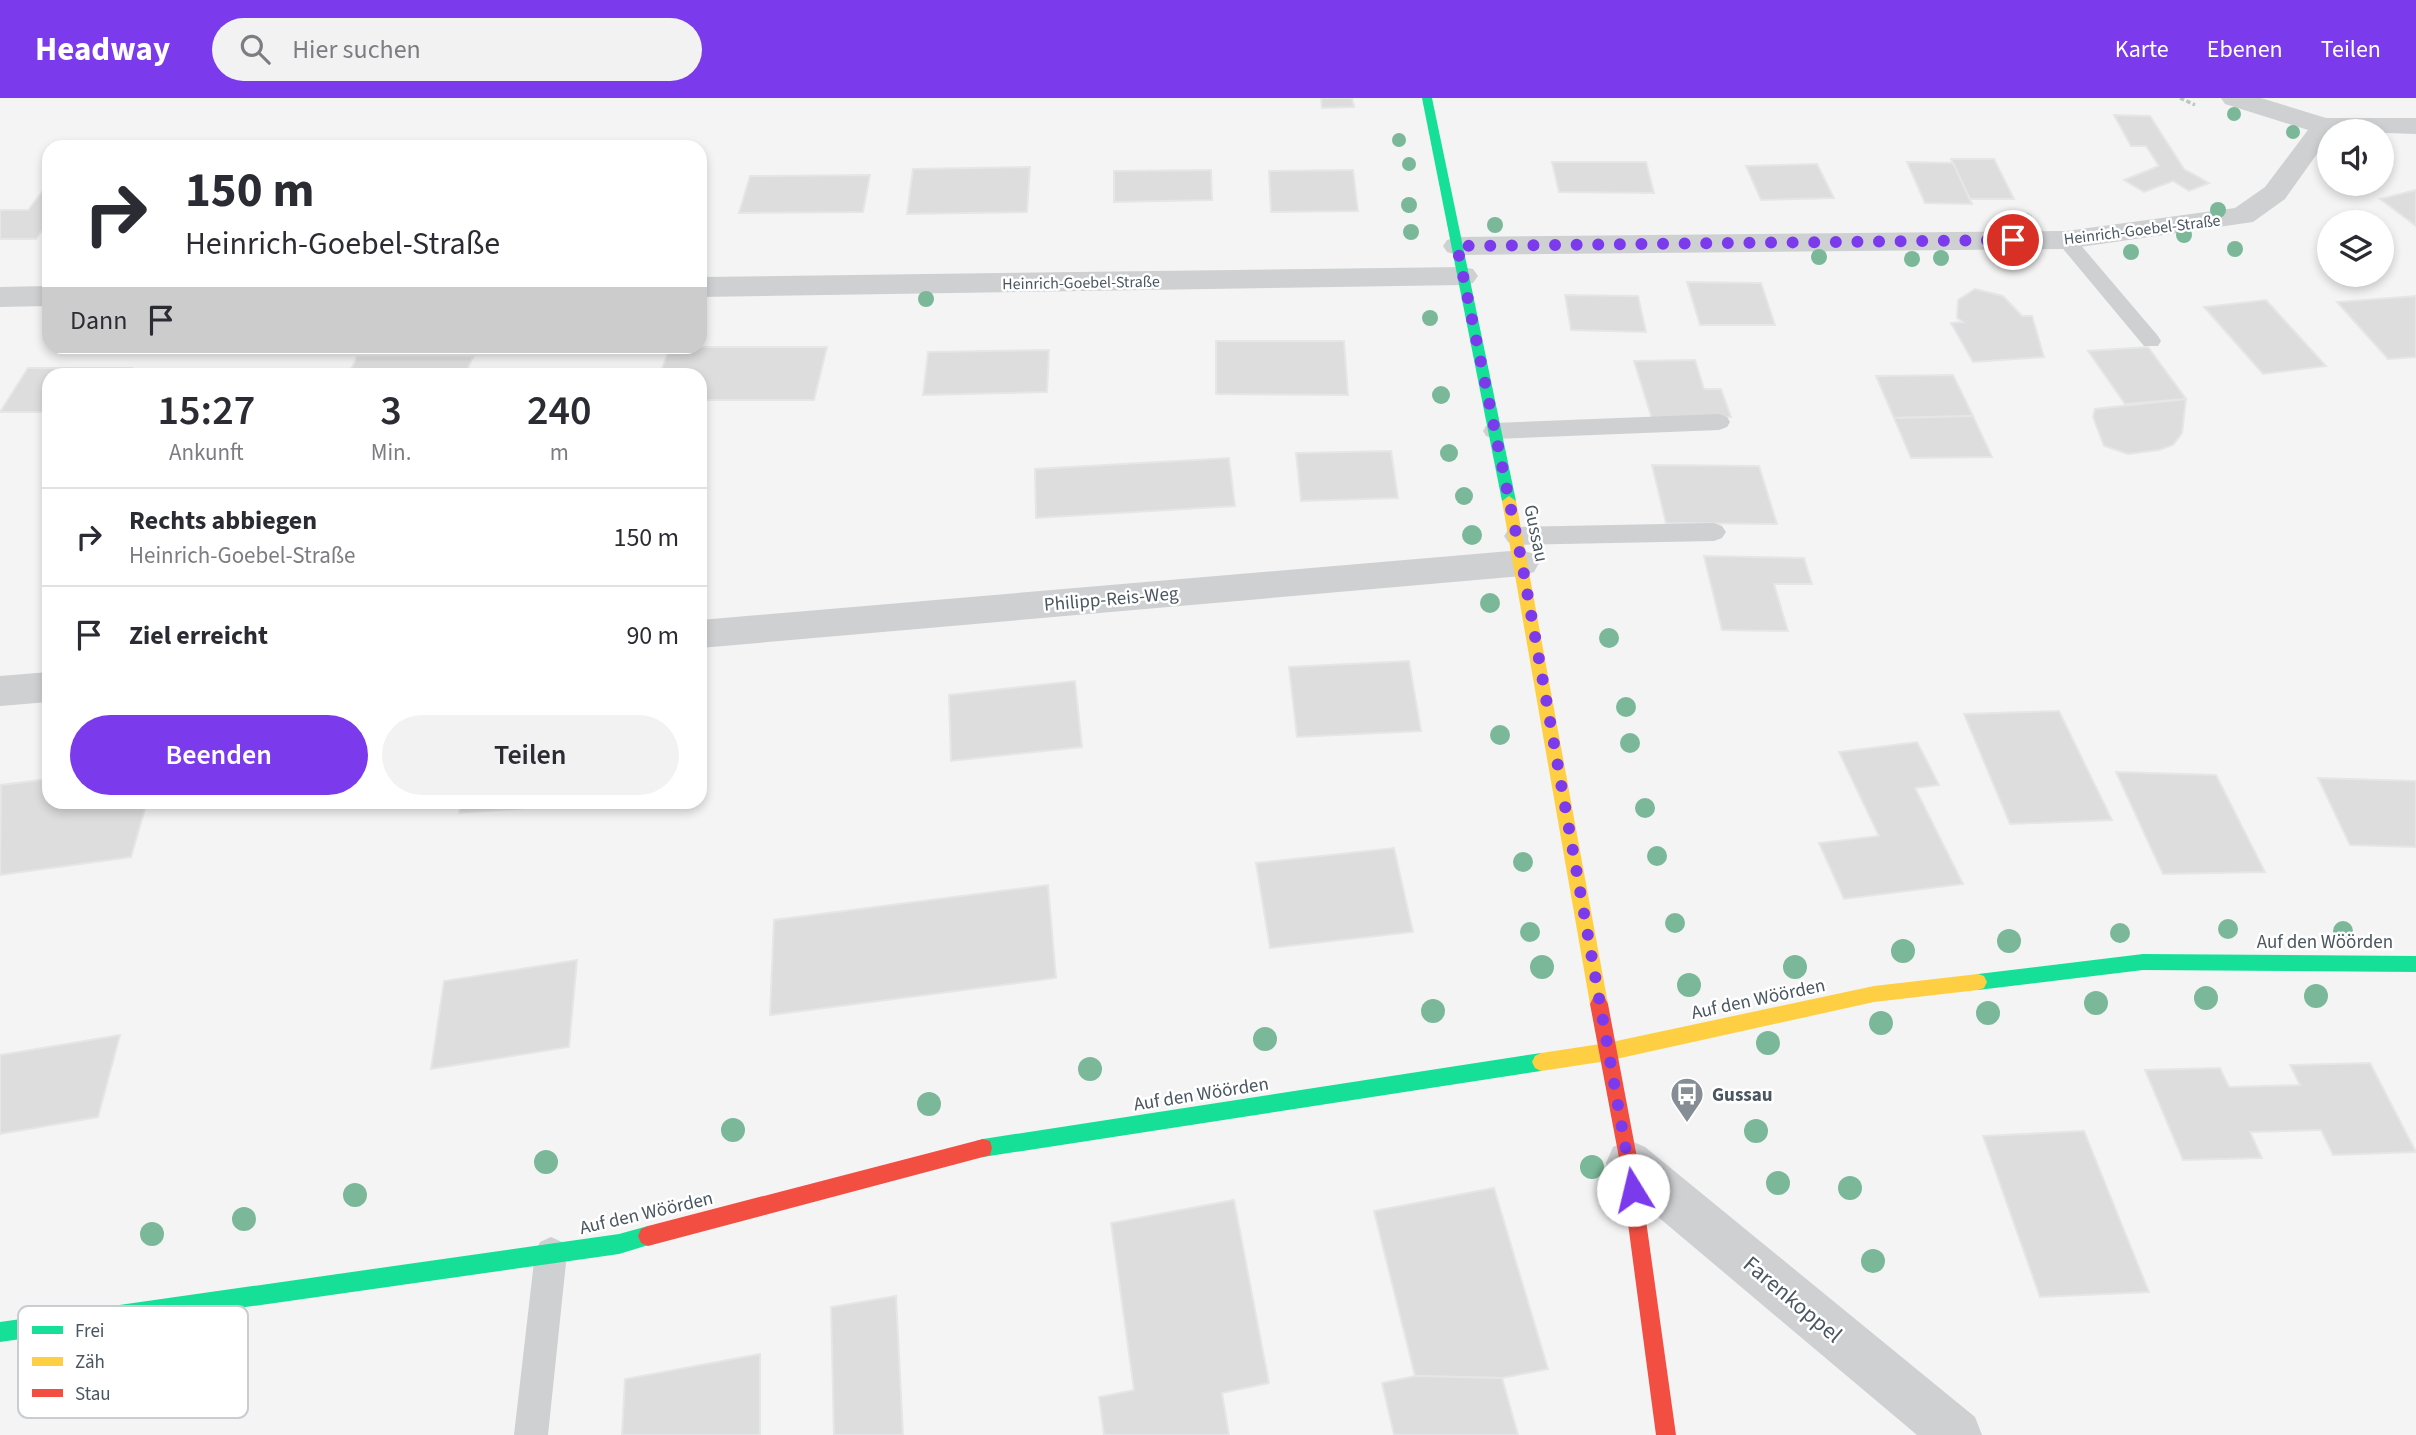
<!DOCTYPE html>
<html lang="de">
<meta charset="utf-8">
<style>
:root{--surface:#fff;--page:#f2f2f3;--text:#2b2b33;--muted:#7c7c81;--line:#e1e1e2;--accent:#7c3aed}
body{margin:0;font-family:"Source Sans 3",sans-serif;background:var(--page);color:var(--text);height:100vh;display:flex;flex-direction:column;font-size:26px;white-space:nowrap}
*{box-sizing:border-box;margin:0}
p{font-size:23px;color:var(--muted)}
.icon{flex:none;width:38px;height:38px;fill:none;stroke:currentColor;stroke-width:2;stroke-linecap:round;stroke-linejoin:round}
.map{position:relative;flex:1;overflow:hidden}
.sheet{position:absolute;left:42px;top:270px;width:665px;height:441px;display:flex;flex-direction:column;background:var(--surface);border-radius:21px;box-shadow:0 4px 10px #0003}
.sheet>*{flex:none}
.top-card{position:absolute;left:42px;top:42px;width:665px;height:214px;border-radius:21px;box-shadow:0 4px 10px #0003;background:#fff;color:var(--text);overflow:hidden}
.fabs{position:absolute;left:2317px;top:21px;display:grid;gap:14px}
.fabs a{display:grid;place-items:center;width:77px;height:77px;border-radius:50%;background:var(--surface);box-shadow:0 4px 10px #0003;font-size:35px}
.pin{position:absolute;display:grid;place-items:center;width:60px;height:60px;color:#fff;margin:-30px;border:4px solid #fff;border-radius:50%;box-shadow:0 2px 7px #0007}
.me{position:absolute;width:77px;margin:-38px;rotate:351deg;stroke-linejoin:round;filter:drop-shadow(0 0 5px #0008)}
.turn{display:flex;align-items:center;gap:24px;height:147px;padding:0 28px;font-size:32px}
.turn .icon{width:91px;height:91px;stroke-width:2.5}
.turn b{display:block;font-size:49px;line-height:60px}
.then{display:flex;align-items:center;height:66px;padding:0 28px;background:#0003;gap:14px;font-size:26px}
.eta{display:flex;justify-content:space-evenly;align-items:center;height:119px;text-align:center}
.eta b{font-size:42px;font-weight:600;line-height:49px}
.cta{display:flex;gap:14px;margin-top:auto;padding:14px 28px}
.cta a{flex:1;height:80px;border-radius:42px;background:var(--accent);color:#fff;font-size:28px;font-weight:600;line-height:80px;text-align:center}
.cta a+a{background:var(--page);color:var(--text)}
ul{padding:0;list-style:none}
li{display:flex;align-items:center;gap:21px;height:98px;padding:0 28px;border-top:2px solid var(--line)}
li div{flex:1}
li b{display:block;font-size:26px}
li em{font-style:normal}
header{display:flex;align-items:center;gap:42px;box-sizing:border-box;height:98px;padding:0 35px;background:var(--accent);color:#fff}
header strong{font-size:33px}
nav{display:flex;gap:38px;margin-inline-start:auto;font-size:24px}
.search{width:490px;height:63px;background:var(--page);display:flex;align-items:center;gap:18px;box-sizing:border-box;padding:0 24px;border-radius:38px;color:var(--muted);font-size:26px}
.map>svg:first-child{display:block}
</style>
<header>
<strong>Headway</strong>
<div class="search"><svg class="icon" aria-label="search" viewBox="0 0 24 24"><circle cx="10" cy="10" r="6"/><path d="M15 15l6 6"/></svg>Hier suchen</div>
<nav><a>Karte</a><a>Ebenen</a><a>Teilen</a></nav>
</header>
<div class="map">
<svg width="2416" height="1337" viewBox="0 0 2416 1337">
<rect width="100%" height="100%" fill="#f4f4f4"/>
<g fill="#ddddde" stroke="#e5e6e7" stroke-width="2">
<polygon points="1321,0 1352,0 1354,9 1322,10"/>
<polygon points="2114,17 2150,18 2184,71 2209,85 2189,93 2173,83 2144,94 2124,82 2159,68 2146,48 2131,48"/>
<polygon points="1951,61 1994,61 2014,101 1970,101"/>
<polygon points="1552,64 1646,64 1654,95 1559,94"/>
<polygon points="1907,64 1953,65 1972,106 1925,105"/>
<polygon points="1817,66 1834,100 1761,102 1746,68"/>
<polygon points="1030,69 1027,114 907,116 913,71"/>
<polygon points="1211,72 1212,102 1114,104 1114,73"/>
<polygon points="1353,72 1358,113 1271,114 1269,73"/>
<polygon points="870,77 863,114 739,115 750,78"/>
<polygon points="49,85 49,123 36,141 0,141 0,112 28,112"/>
<polygon points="2416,92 2416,128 2380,101"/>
<polygon points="1687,184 1761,185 1775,227 1700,227"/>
<polygon points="1975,191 2003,198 2022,218 2032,218 2044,259 1973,264 1951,225 1963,224 1957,220 1958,202"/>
<polygon points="1565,197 1638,198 1646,234 1571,232"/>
<polygon points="2416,198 2416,259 2388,261 2337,204"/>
<polygon points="2266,202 2326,268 2263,276 2204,209"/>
<polygon points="1216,243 1344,243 1348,297 1216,296"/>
<polygon points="670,249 827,249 814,302 700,302 700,276 660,276"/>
<polygon points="2148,249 2186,301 2125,306 2088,253"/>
<polygon points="1049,252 1047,294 923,297 928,254"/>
<polygon points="357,259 473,259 465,276 349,276"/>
<polygon points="1695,262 1704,291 1721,291 1731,319 1652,321 1634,263"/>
<polygon points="28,270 132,270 128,276 49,276 49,314 0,314"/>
<polygon points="1953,277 1973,318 1894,320 1876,278"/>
<polygon points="2186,301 2182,335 2173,347 2159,352 2128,356 2104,348 2093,319 2095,311"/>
<polygon points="1973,318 1992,359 1911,360 1894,320"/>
<polygon points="1391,353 1398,400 1301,403 1296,355"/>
<polygon points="1229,360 1235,408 1036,420 1035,371"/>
<polygon points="1652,367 1759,368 1777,426 1666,425"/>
<polygon points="1704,458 1804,460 1812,486 1774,486 1788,533 1722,532"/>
<polygon points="1409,563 1421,633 1297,639 1289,569"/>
<polygon points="1075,583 1082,649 951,663 949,597"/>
<polygon points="2059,613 2112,722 2010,726 1964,616"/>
<polygon points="1917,644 1939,687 1915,690 1963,786 1844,801 1819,745 1879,738 1839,654"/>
<polygon points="2116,674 2216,677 2265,774 2163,776"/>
<polygon points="2318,680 2416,683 2416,749 2350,747"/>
<polygon points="49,681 49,704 147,704 131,759 0,777 1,687"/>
<polygon points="461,704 608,704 459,715"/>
<polygon points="1394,750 1413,834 1270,850 1256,765"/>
<polygon points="1048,787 1056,880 770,917 774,822"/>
<polygon points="577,862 569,949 431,971 444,883"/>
<polygon points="120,937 98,1019 0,1036 0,957"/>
<polygon points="2370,965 2416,1054 2333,1057 2321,1032 2250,1034 2262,1060 2183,1062 2145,972 2220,970 2229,989 2300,987 2290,967"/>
<polygon points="2084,1033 2149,1194 2040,1199 1983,1038"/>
<polygon points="1494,1090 1548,1271 1502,1280 1415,1278 1374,1113"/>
<polygon points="1234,1102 1269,1285 1222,1295 1229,1337 1104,1337 1099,1299 1134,1292 1111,1125"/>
<polygon points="896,1198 903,1337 834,1337 831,1209"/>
<polygon points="760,1256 760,1337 622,1337 625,1281"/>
<polygon points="1415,1278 1502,1280 1518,1337 1394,1337 1382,1285"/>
</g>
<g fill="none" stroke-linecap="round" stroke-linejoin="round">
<polyline stroke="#bcc7c4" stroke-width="3.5" stroke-dasharray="4.5 2.5" stroke-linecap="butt" points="2180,0 2195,7"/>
<g fill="#ced0d2" fill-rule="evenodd">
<polygon points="2066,136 2073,138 2158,238 2161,243 2158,248 2144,248 2059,146 2056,142"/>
<polygon points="1719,316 1727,319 1730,324 1727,329 1719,332 1494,341 1486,338 1483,333 1486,328 1494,325"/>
<polygon points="1714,425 1722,428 1726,434 1722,440 1714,443 1516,447 1508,444 1504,438 1508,432 1516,429"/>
<polygon points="551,1139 562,1144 567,1155 548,1337 514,1337 535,1155 540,1144"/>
</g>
<g fill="#ced0d2" fill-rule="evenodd">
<polygon points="2221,0 2261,0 2326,20 2416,20 2416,36 2329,33 2329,39 2285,101 2253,124 2066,151 1457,157 1447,154 1443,148 1447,142 1457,139 2066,133 2235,110 2265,89 2308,32 2225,6"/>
<polygon points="1463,169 1473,171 1478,178 1473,185 1463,187 700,199 700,179"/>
<polygon points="49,188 49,208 0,209 0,189"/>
<polygon points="1522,452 1534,456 1539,465 1534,474 1522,478 700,550 700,522"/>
<polygon points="49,574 49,604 0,608 0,578"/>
<polygon points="1629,1042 1645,1049 1975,1319 1982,1337 1917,1337 1613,1081 1606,1065 1613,1049"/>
</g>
<g fill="#16e098" fill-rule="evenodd">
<polygon points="1422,0 1432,0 1516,403 1509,408 1502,403"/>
<polygon points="2143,856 2416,858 2416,874 2143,872 1978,892 1972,890 1969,884 1972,878 1978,876"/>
<polygon points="1541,955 1547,958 1550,964 1547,970 1541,973 983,1059 976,1057 974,1050 976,1043 983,1041"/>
<polygon points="648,1128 655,1131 658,1138 655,1145 619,1156 0,1244 0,1224 619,1136"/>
</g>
<g fill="#ffcf43" fill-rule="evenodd">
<polygon points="1509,398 1516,403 1608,906 1605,912 1599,914 1593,912 1590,906 1502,403"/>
<polygon points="1978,876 1984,878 1987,884 1984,890 1978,892 1874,904 1607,963 1541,973 1535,970 1532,964 1535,958 1541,955 1607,945 1874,888"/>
</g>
<g fill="#f24e42" fill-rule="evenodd">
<polygon points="1599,898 1605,900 1608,906 1638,1065 1676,1337 1656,1337 1620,1065 1590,906 1593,900"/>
<polygon points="983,1041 990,1043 992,1050 990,1057 983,1059 648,1148 641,1145 638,1138 641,1131 648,1128"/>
</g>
</g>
<g fill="#7ab899">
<circle cx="2234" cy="16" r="7"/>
<circle cx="2293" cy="34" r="7"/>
<circle cx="1399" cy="42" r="7"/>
<circle cx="1409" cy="66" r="7"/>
<circle cx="1409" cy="107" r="8"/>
<circle cx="2218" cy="112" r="8"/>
<circle cx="2025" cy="123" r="8"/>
<circle cx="1495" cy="127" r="8"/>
<circle cx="1411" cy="134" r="8"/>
<circle cx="2184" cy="137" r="8"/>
<circle cx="2235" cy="151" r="8"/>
<circle cx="2131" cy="154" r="8"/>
<circle cx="2017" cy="157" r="8"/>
<circle cx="1819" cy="159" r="8"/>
<circle cx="1941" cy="160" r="8"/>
<circle cx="1912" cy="161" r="8"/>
<circle cx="926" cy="201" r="8"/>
<circle cx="1430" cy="220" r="8"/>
<circle cx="1441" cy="297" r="9"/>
<circle cx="1449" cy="355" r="9"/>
<circle cx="1464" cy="398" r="9"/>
<circle cx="1472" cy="437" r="10"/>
<circle cx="1490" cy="505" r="10"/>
<circle cx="1609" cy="540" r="10"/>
<circle cx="1626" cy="609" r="10"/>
<circle cx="1500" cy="637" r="10"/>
<circle cx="1630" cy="645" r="10"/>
<circle cx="1645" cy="710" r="10"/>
<circle cx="1657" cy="758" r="10"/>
<circle cx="1523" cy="764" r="10"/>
<circle cx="1675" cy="825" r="10"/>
<circle cx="2228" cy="831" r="10"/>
<circle cx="2343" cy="833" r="10"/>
<circle cx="1530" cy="834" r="10"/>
<circle cx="2120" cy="835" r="10"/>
<circle cx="2009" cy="843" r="12"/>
<circle cx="1903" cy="853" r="12"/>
<circle cx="1542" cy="869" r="12"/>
<circle cx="1795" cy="869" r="12"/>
<circle cx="1689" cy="887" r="12"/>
<circle cx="2316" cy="898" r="12"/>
<circle cx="2206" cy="900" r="12"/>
<circle cx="2096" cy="905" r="12"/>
<circle cx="1433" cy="913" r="12"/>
<circle cx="1988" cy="915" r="12"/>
<circle cx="1881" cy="925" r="12"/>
<circle cx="1265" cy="941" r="12"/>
<circle cx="1768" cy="945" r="12"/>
<circle cx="1090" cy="971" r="12"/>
<circle cx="929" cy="1006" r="12"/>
<circle cx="733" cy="1032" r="12"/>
<circle cx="1756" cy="1033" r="12"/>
<circle cx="546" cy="1064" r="12"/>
<circle cx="1592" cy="1069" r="12"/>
<circle cx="1778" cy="1085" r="12"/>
<circle cx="1850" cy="1090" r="12"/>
<circle cx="355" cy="1097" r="12"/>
<circle cx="244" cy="1121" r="12"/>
<circle cx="152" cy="1136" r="12"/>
<circle cx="1873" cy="1163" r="12"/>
</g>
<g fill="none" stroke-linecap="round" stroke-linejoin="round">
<polyline stroke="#7c3aed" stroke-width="12" stroke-dasharray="0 21.6" points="1633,1092 1522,465 1457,148 2013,142"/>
</g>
<defs>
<symbol id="bus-pin" viewBox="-11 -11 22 30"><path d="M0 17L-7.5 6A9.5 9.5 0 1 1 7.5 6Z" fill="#868d94" stroke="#fff"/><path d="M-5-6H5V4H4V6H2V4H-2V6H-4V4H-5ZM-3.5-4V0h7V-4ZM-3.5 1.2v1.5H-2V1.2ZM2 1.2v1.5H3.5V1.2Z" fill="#fff"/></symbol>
</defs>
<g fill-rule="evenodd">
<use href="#bus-pin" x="1668" y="977" width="38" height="52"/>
</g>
<g text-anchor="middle" stroke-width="5" stroke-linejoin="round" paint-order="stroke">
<g font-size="16" fill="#4a5661" stroke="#fff">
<text transform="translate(2142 131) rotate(-7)" y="6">Heinrich-Goebel-Straße</text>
<text transform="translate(1081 184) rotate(-1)" y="6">Heinrich-Goebel-Straße</text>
</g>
<g font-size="19" fill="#4a5661" stroke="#fff">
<text transform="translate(1537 435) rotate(78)" y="7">Gussau</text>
<text transform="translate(1111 500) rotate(-5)" y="7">Philipp-Reis-Weg</text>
<text x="2325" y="850">Auf den Wöörden</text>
<text transform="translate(1758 900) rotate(-12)" y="7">Auf den Wöörden</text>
<text transform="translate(1201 995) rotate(-9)" y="7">Auf den Wöörden</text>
<text transform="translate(646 1114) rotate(-13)" y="7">Auf den Wöörden</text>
</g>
<g font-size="19" font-weight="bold" fill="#4a5661" stroke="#fff" text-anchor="start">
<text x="1712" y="1003">Gussau</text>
</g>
<g font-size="23" fill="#4a5661" stroke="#fff">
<text transform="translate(1793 1201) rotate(40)" y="8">Farenkoppel</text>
</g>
</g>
<rect x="18" y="1208" width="230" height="112" rx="10" fill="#fff" stroke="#c9ccd0" stroke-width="2"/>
<rect x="32" y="1228" width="31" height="8" fill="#16e098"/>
<rect x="32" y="1259" width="31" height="9" fill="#ffcf43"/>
<rect x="32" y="1291" width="31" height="8" fill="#f24e42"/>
<g font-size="19" fill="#4a5661">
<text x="75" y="1239">Frei</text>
<text x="75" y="1270">Zäh</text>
<text x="75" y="1302">Stau</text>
</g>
</svg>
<div class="fabs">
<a><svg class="icon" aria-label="sound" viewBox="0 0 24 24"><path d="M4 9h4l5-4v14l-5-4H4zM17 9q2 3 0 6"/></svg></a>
<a><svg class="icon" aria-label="layers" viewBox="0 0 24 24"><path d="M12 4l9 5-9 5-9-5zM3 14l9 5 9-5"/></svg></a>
</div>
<div class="pin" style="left:2013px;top:142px;background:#d93025"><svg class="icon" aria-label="arrive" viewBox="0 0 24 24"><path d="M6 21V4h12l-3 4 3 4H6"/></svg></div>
<svg class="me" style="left:1633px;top:1092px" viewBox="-20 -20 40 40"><circle r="19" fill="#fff"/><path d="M0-13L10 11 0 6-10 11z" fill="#7c3aed"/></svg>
<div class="top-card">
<div class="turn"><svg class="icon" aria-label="right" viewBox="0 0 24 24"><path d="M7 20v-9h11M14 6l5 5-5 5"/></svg><div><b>150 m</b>Heinrich-Goebel-Straße</div></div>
<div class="then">Dann<svg class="icon" aria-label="arrive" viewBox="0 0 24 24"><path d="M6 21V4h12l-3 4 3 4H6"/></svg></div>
</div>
<section class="sheet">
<div class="eta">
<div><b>15:27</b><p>Ankunft</p></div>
<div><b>3</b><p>Min.</p></div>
<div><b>240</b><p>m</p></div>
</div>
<ul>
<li><svg class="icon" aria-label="right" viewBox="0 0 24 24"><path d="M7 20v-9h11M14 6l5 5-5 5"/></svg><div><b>Rechts abbiegen</b><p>Heinrich-Goebel-Straße</p></div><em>150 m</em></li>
<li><svg class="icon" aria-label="arrive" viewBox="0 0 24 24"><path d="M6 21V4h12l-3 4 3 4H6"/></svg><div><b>Ziel erreicht</b></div><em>90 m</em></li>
</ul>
<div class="cta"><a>Beenden</a><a>Teilen</a></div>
</section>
</div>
